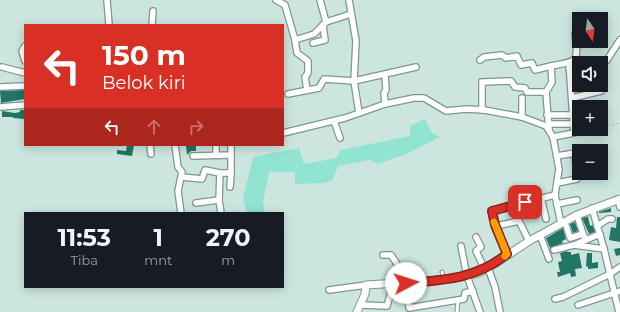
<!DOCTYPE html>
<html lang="id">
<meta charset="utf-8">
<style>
:root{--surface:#171b24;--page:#242831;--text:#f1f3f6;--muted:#9ea1a6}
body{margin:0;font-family:Montserrat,sans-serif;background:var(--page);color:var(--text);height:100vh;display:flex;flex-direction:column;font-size:15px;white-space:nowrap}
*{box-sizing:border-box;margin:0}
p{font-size:13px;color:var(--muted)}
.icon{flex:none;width:22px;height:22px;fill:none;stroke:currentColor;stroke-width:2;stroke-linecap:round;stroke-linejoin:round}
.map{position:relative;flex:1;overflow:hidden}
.details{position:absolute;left:24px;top:212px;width:260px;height:76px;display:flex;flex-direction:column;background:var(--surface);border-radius:0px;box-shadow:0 2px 10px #0003}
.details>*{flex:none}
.hud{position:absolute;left:24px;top:24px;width:260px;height:122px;border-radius:0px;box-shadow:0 2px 10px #0003;background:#d93025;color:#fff;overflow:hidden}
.needle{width:26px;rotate:167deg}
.fabs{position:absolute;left:572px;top:12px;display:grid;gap:8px}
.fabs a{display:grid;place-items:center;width:36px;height:36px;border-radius:0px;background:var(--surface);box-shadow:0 2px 10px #0003;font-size:20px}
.pin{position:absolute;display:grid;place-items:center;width:34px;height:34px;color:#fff;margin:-17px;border-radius:8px;box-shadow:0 2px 6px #0006}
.me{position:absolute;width:44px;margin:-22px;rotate:85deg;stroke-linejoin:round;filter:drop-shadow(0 0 3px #0008)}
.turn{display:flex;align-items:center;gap:14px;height:84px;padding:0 12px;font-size:18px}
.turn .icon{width:52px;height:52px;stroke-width:2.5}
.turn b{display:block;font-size:28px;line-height:34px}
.lanes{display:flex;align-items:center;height:38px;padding:0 12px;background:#0003;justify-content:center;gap:20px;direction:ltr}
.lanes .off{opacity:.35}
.eta{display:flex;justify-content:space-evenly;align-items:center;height:68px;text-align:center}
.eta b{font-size:24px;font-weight:700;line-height:28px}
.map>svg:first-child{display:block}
</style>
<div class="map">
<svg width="620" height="312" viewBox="0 0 620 312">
<rect width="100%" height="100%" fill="#cce6df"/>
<polygon fill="#90e4d1" points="425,119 432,133 440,137 409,153 378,164 369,160 338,166 333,179 325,183 295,184 295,172 269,172 263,202 265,213 247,213 243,198 253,157 299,148 304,164 336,158 341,150 410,136 410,126"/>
<g fill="#237566">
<polygon points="25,90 25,99 1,103 0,91"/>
<polygon points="20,110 25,110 25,119 13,118 13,117 2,117 2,111 15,113 20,112"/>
<polygon points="127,145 134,145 132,156 117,154 117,150 126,151"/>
<polygon points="186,145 196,146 196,151 191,151 187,155"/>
<polygon points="611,208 611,212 599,213 599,212"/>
<polygon points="590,216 588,217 590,226 593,225 595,232 589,234 582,218"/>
<polygon points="617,217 620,217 620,242 609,240 611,227 616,228"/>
<polygon points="575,222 578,231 573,233 570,224"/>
<polygon points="563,228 566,239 562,241 563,243 550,248 546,238"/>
<polygon points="620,248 620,255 616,256 614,249"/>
<polygon points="570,250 566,252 571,252 571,255 579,253 582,268 575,269 576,276 571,277 570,273 558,277 557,272 560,272 558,262 562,261 560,253"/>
<polygon points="587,253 592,253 592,263 598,262 598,268 588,269 588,266 586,267"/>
</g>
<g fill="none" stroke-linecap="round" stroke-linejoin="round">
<defs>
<g id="service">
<polyline points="442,272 444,279"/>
<polyline points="457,312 458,300"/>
</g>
<g id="minor">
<polyline points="107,0 109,25"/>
<polyline points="276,0 285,5 295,40 314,34 326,22 351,14"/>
<polyline points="320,0 326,22"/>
<polyline points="349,0 356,41 354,81 359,113"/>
<polyline points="152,25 153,11"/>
<polyline points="295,40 297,53 308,61 308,73 305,77 307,90"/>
<polyline points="313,43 325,40 323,25"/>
<polyline points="25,46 22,51 25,61"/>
<polyline points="480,60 484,57 502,55 506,58 517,56 521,65 532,63 535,70 551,66"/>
<polyline points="600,63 607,60 620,40"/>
<polyline points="2,67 25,73"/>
<polyline points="569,69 579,67"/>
<polyline points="385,75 386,90 384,93 385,104"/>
<polyline points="0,87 25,86"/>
<polyline points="288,94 319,88 324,79 354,81 416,67"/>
<polyline points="522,98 522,117"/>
<polyline points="572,98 601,91"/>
<polyline points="0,107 25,105"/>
<polyline points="482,110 482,82 511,81 515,87 525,88 527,92 546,92"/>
<polyline points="547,115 572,115"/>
<polyline points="334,121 340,138"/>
<polyline points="548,124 573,124"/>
<path d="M 549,129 L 546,92 L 552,82 L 551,66 C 577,61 579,63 575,34"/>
<polyline points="283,133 345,118 385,104 414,98 424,98 446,111 466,109 484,110 522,117 546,126 553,137 559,169 555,195 561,224"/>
<polyline points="553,137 574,133 569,63"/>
<polyline points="150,145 151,154"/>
<polyline points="175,145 178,167 182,172 178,191 181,213"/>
<polyline points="216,155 216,145"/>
<polyline points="193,156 231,155"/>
<polyline points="182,177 202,179 205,170 220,173"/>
<polyline points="557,183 577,179 575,153 557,156"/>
<polyline points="230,187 231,173"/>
<polyline points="541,198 546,219"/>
<polyline points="618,199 620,207"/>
<polyline points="219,200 221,213"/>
<polyline points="196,203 219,200 220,173 231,173 231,145"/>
<polyline points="557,204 577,200"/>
<polyline points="592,208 604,249 619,312"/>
<polyline points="577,215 583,234"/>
<polyline points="565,222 570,238 583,234 586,240"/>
<polyline points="497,226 507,255"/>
<polyline points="597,226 608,219 612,219"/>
<polyline points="540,235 549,259"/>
<polyline points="476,237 481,247 476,251 485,270"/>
<polyline points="529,241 519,221 496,226 491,211 555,195"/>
<polyline points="574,245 604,249"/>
<polyline points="461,246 467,276 480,312"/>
<polyline points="554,250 574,245 600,234"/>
<polyline points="383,255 391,255 397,264 398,284"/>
<polyline points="488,268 495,287 500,312"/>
<polyline points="406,283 409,308 464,299 465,293 473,291"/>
<polyline points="329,290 366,285"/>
<polyline points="555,299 563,297 610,274 620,267"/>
<polyline points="361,305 387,306 393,284"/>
<polyline points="578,305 620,291"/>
</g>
<polyline id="tertiary" points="357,312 365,294 366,285 431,281 467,276 478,273 496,263 529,241 577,215 620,199"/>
</defs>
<use href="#service" stroke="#7e9690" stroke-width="5"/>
<use href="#minor" stroke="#7e9690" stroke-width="8"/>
<use href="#tertiary" stroke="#7e9690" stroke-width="9"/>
<g stroke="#889b96" stroke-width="1" stroke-dasharray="1 3" stroke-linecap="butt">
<polyline points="601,127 620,123"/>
<polyline points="579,132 592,129"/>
</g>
<use href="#service" stroke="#fff" stroke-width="3"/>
<use href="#minor" stroke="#fff" stroke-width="5.5"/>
<use href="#tertiary" stroke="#fff" stroke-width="7"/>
</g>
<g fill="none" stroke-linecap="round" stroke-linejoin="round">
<defs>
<path id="route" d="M 406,283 C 444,280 476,279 507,254 L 495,225 L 492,211 L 525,202"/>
</defs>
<use href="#route" stroke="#8d1f18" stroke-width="10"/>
<use href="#route" stroke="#d93025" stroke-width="7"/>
<polyline stroke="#f59e0b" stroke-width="7" points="494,222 507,254 505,256"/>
</g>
</svg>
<div class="fabs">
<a><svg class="needle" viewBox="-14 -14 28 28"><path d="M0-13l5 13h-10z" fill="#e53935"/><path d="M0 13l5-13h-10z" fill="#9ea1a6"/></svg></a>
<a><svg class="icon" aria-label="sound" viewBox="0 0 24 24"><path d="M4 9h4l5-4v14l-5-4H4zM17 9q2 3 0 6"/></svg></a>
<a>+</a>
<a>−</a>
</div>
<div class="pin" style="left:525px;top:202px;background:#d93025"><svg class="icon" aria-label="arrive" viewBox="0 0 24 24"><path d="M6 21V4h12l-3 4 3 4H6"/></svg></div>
<svg class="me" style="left:406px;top:283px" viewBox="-20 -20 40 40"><circle r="19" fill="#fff"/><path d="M0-13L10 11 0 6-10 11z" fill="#d93025"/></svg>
<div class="hud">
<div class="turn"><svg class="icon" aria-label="left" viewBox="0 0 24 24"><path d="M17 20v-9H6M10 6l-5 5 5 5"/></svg><div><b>150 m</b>Belok kiri</div></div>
<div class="lanes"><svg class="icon" aria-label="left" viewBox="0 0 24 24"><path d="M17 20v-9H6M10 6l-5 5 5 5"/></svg><svg class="icon off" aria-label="ahead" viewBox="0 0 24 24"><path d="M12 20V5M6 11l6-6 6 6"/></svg><svg class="icon off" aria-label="right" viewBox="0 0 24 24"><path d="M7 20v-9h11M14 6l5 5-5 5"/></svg></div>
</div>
<section class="details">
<div class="eta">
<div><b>11:53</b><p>Tiba</p></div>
<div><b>1</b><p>mnt</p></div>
<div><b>270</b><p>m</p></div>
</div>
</section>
</div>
